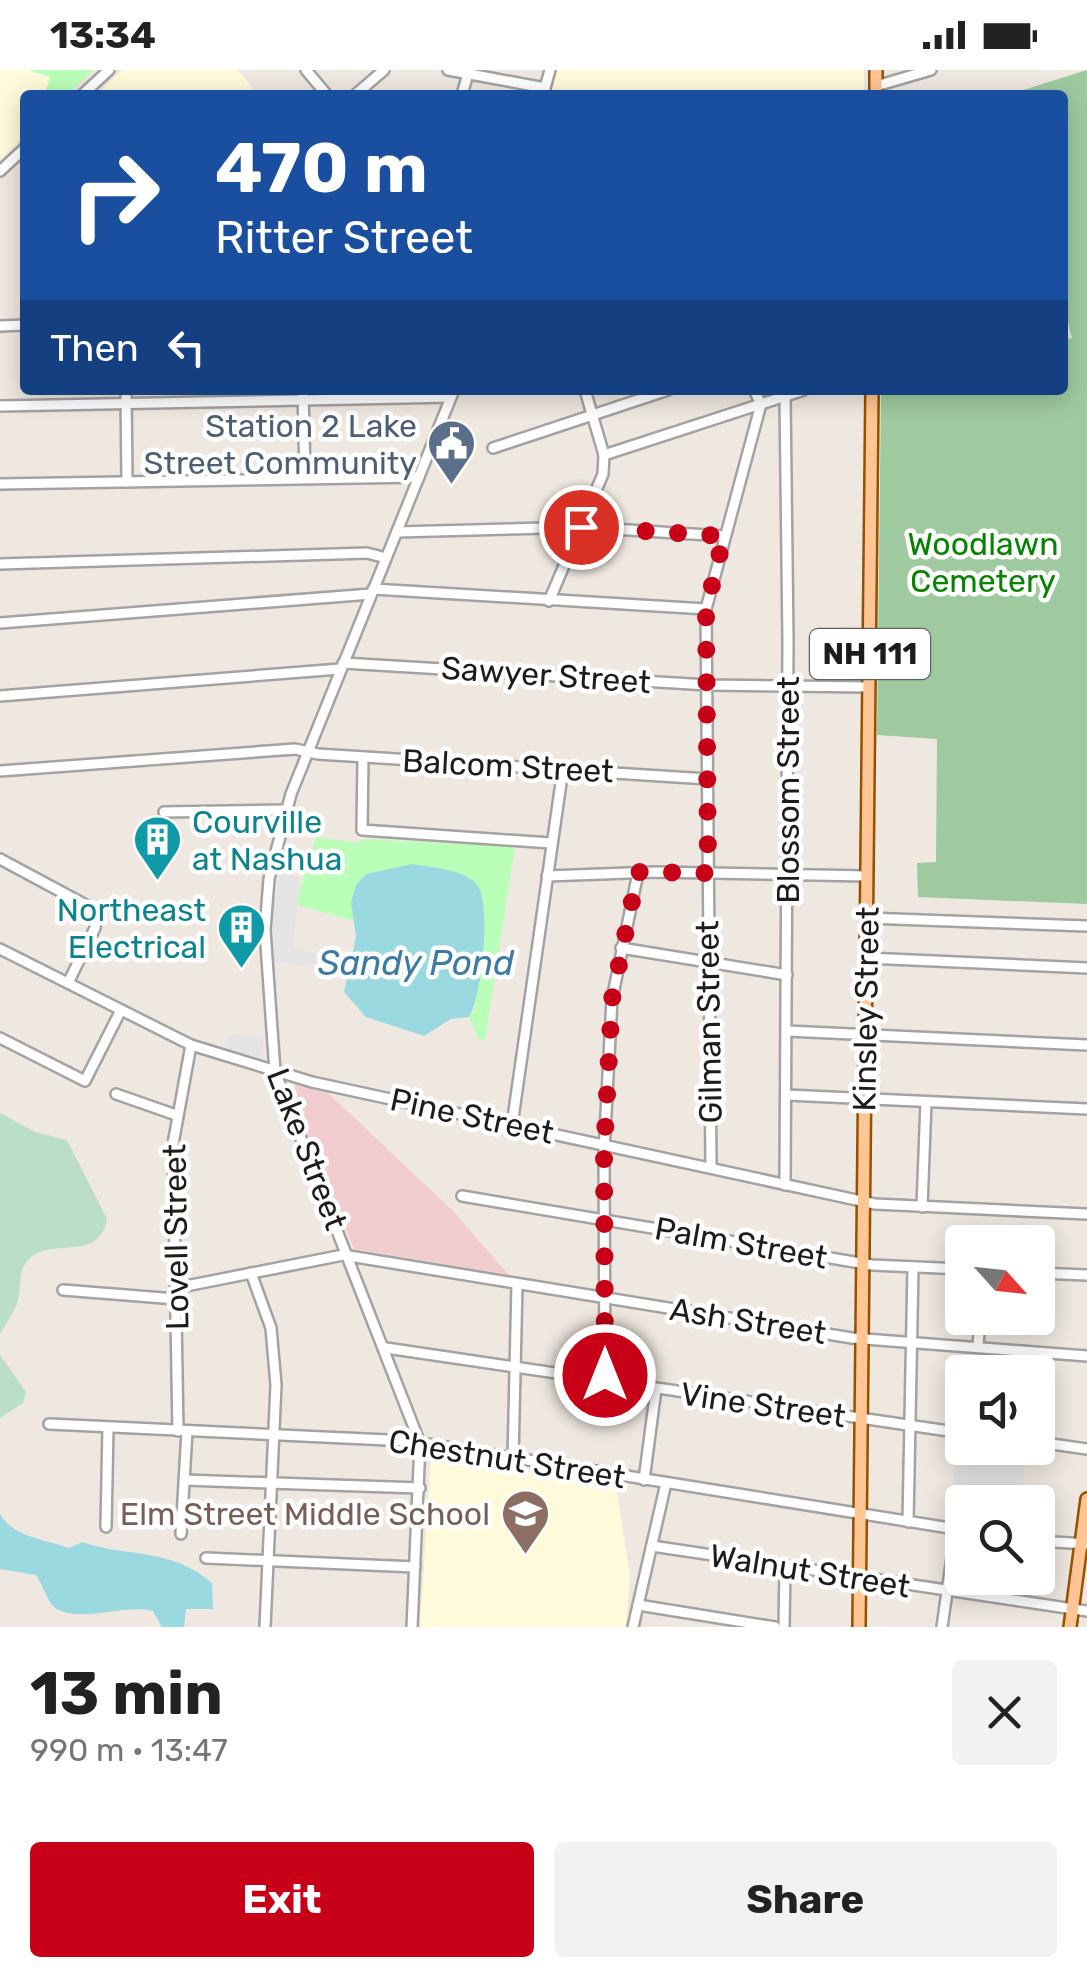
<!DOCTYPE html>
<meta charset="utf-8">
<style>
:root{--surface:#fff;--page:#f2f2f2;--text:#222;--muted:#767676;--accent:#c80017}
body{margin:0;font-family:Rubik,sans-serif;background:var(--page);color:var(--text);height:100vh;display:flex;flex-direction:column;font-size:38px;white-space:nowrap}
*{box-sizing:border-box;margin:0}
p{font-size:32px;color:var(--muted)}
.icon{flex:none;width:55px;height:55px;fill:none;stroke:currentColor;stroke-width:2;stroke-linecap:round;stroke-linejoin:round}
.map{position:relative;height:1557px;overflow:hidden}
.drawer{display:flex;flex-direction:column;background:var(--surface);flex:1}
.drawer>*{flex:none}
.guide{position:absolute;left:20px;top:20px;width:1048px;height:305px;border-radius:10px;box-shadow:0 5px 25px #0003;background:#1a4fa0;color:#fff;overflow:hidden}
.needle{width:65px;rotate:117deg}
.buttons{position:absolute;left:945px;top:1155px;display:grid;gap:20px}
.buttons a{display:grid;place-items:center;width:110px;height:110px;border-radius:10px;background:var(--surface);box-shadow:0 5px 25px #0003;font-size:50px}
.pin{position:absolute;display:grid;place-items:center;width:85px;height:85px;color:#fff;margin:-42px;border:5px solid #fff;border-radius:50%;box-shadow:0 2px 10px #0007}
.me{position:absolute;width:110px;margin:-55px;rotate:0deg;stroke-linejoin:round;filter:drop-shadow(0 0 8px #0008)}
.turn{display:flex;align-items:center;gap:35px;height:210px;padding:0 30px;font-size:45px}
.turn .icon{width:130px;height:130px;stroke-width:2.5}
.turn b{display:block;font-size:70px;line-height:85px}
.then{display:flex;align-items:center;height:95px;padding:0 30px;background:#0003;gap:20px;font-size:38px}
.round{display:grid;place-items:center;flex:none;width:105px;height:105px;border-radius:10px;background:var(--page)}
.overview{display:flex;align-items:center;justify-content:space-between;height:170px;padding:0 30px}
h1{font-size:60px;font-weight:700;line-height:75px}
.button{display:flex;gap:20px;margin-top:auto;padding:20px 30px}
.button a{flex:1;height:115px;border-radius:10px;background:var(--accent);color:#fff;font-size:40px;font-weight:700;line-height:115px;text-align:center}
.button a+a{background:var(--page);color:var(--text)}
.status{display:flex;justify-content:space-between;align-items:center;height:70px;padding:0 50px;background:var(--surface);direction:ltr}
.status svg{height:28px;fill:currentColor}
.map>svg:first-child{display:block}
</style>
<div class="status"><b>13:34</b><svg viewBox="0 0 49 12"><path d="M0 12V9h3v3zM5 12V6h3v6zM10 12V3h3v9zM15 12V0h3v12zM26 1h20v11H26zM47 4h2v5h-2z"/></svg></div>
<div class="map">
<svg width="1087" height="1557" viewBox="0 0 1087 1557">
<rect width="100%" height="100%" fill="#efe8e0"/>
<polygon fill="#f2cdd0" points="296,1015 327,1022 452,1140 509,1205 354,1179 291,1028"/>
<g fill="#fffad9">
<polygon points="0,0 29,0 51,7 44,25 25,25 25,65 0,90"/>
<polygon points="122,0 238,0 258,25 96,25"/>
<polygon points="556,0 864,0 864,25 550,25"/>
<polygon points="431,1386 616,1416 630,1506 626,1557 420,1557"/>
</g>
<g fill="#bbdeca">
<path d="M 0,1043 L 35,1062 L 67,1070 L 107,1149 C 100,1190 59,1170 34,1185 C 14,1198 24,1218 16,1236 C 12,1246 5,1255 0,1264 Z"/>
<polygon points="0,1285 26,1322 23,1333 0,1348"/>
</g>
<polygon fill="#9fcaa0" points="1087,0 1087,834 918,827 917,793 936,792 937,669 877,665 881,320 1062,320 1063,270 1072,268 1062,229 1062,25 1014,23"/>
<g fill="#baffb7">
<polygon points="29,0 94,0 67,25 45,25 50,7"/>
<polygon points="316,767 358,773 364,769 515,777 485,970 479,969 469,947 475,938 483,838 478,817 464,806 411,794 366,804 352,831 354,851 295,834"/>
</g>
<g fill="#e4e4e4">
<polygon points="280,801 300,807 293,877 316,883 314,897 274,892 273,841"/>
<polygon points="228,965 263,966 264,989 226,977"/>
<polygon points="958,1371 962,1378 1027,1379 1021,1432 951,1430"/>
</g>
<g fill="#9bd9e1">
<path d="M 411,794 C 429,797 466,799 478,816 C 491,836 482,928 469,947 L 451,949 L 424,966 L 366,947 L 344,922 L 356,867 L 351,832 L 356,815 L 366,804 Z"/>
<path d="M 0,1444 C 14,1468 45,1469 69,1478 L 82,1472 C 123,1487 171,1477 212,1513 L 213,1539 L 186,1539 L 184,1557 L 162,1557 L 153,1541 C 124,1533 71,1557 51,1534 C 45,1524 42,1514 36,1505 L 0,1499 Z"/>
</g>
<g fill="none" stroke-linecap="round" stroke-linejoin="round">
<defs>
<g id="minor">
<polyline points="306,0 327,25"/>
<polyline points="448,0 545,18"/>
<polyline points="876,16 931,0"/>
<polyline points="82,25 109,0"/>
<polyline points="355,25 384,0"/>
<polyline points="462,25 469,0"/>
<polyline points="543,25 550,0"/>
<polyline points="0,101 25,78"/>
<polyline points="0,256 25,255"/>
<polyline points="126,320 127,412"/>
<polyline points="303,320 305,407"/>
<polyline points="0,336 451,327"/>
<polyline points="493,378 668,320"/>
<polyline points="604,385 804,320"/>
<polyline points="0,414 419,407"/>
<polyline points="397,462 581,457 724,466"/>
<polyline points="0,494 367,483 386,488"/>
<polyline points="373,519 706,539"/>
<polyline points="549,531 603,404 604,385 585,320"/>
<polyline points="0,553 371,524"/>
<polyline points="343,593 708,615 869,617"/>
<polyline points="0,626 340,599"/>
<polyline points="363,687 362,760 551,773"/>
<polyline points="0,701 295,679 318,684 708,709"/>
<polyline points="164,742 286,740"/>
<polyline points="0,789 97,841 95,858 68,913"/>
<polyline points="547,806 655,802 867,806"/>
<polyline points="867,848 1087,856"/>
<polyline points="621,878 787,905"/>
<polyline points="0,879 191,975 312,1012 875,1134 1087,1144"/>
<polyline points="867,888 1087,898"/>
<polyline points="787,961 1087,975"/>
<polyline points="0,968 85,1011 121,940"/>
<polyline points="116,1024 176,1045"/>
<polyline points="787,1025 1087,1039"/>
<polyline points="512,1055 563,699"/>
<polyline points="711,1097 706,539 761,334 754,320"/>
<polyline points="785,1115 788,571 785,326"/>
<polyline points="462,1126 872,1195 962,1199"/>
<polyline points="922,1137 926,1032"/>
<polyline points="251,1203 271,1258 276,1315 265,1557"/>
<polyline points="1038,1203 1087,1205"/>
<polyline points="176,1218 343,1185 852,1268 1087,1286"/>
<polyline points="63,1220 176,1229"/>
<polyline points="978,1276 980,1248"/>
<polyline points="386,1278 962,1363"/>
<polyline points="605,1311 604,1082 612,929 638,803"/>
<polyline points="49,1354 409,1371 962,1460"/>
<polyline points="178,1361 173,1074 191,975"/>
<polyline points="1038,1372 1087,1379"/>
<polyline points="513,1389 517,1214"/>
<polyline points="184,1410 420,1418"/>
<polyline points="644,1410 656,1319"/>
<polyline points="908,1452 913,1197"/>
<polyline points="106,1457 108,1358"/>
<polyline points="181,1464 187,1361"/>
<polyline points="1038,1471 1087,1474"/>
<polyline points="652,1476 1087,1541"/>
<polyline points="206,1488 415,1497"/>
<polyline points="638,1535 775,1557"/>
<polyline points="412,1557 420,1373 275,1002 265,860 269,809 291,724 454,320"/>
<polyline points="633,1557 666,1413"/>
<polyline points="784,1557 785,1497"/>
<polyline points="942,1557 956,1459"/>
</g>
<g id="major">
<polyline points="876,25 876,0"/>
<polyline points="859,1557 872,320"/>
<polyline points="1070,1557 1087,1429"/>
</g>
</defs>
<use href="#minor" stroke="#a3a3a3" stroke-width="14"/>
<use href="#major" stroke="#945100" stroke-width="16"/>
<use href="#minor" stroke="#fff" stroke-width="9"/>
<use href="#major" stroke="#ffc595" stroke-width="11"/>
</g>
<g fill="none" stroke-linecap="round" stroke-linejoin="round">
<polyline stroke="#c80017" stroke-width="18" stroke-dasharray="0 32.4" points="581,457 724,466 706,540 708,803 638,802 612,929 604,1082 605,1305"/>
</g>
<defs>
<symbol id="civic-pin" viewBox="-11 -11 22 30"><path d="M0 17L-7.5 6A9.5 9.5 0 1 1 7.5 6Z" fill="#5c6f8a" stroke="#fff"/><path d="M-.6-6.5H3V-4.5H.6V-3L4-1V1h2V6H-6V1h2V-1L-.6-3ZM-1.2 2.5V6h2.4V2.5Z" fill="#fff"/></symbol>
<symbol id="building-pin" viewBox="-11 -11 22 30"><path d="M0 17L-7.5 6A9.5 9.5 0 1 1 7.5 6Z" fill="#0f9aa8" stroke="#fff"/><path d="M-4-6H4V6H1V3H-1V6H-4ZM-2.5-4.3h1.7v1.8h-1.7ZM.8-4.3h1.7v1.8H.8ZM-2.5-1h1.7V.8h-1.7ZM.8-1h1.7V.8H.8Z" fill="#fff"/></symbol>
<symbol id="school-pin" viewBox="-11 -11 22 30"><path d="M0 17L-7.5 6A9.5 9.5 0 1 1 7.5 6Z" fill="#8d6e63" stroke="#fff"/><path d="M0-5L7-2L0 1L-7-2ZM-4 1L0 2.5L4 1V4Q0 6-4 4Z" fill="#fff"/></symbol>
</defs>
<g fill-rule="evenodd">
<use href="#civic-pin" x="424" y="346" width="55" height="75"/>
<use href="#building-pin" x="130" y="742" width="55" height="75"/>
<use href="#building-pin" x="214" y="830" width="55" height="75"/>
<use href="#school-pin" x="498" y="1416" width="55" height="75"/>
</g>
<g text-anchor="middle" stroke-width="9" stroke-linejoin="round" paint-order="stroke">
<rect fill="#fff" stroke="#606060" stroke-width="2.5" x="810" y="559" width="120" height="50" rx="8"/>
<g font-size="30" font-weight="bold" fill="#1c1c1c">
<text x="870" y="594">NH 111</text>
</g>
<g font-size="32" fill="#4e5e75" stroke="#fff" text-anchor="end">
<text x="417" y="367">Station 2 Lake<tspan x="417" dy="37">Street Community</tspan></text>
</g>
<g font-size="32" fill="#058301" stroke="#fff">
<text x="983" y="485">Woodlawn<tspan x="983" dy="37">Cemetery</tspan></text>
</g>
<g font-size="32" fill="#1c1c1c" stroke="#fff">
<text transform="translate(546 605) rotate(4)" y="11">Sawyer Street</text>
<text transform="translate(508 696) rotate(3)" y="11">Balcom Street</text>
<text transform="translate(788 720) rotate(-90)" y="11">Blossom Street</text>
<text transform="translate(866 939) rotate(-89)" y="11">Kinsley Street</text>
<text transform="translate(709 952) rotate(-91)" y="11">Gilman Street</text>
<text transform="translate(472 1046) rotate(12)" y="11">Pine Street</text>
<text transform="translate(307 1079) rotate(69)" y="11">Lake Street</text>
<text transform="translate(176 1167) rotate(-91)" y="11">Lovell Street</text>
<text transform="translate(741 1173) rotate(10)" y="11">Palm Street</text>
<text transform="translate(748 1251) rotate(9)" y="11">Ash Street</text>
<text transform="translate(763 1335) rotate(8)" y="11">Vine Street</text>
<text transform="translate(507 1389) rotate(9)" y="11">Chestnut Street</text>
<text transform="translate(810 1501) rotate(9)" y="11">Walnut Street</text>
</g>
<g font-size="32" fill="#0d838f" stroke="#fff" text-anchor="start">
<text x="192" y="763">Courville<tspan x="192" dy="37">at Nashua</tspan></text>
<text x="206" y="851" text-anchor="end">Northeast<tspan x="206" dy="37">Electrical</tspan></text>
</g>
<g font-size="32" fill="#785e54" stroke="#fff" text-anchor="end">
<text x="490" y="1455">Elm Street Middle School</text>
</g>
<g font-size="35" font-style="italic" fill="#3b7ba4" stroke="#fff">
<text x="416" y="905">Sandy Pond</text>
</g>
</g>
</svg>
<div class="buttons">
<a><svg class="needle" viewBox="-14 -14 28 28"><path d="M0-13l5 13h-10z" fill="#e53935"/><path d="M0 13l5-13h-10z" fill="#767676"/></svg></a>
<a><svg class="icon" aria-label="sound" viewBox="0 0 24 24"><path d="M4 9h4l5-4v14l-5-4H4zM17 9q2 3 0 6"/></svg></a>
<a><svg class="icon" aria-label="search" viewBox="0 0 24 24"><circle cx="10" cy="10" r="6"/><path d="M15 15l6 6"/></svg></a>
</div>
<div class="pin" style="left:581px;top:457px;background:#d93025"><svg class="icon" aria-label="arrive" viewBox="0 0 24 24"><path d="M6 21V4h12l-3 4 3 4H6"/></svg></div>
<svg class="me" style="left:605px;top:1305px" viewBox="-20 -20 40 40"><circle r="17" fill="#c80017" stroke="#fff" stroke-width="3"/><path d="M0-11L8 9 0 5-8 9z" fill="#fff"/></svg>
<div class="guide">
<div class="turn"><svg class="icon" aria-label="right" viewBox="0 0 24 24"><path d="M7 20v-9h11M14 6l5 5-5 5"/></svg><div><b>470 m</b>Ritter Street</div></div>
<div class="then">Then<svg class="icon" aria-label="left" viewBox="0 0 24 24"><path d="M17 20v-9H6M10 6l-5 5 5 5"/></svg></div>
</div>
</div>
<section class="drawer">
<div class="overview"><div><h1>13 min</h1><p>990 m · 13:47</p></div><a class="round"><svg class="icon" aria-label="close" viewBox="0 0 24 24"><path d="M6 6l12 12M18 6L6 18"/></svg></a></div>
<div class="button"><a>Exit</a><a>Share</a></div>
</section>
